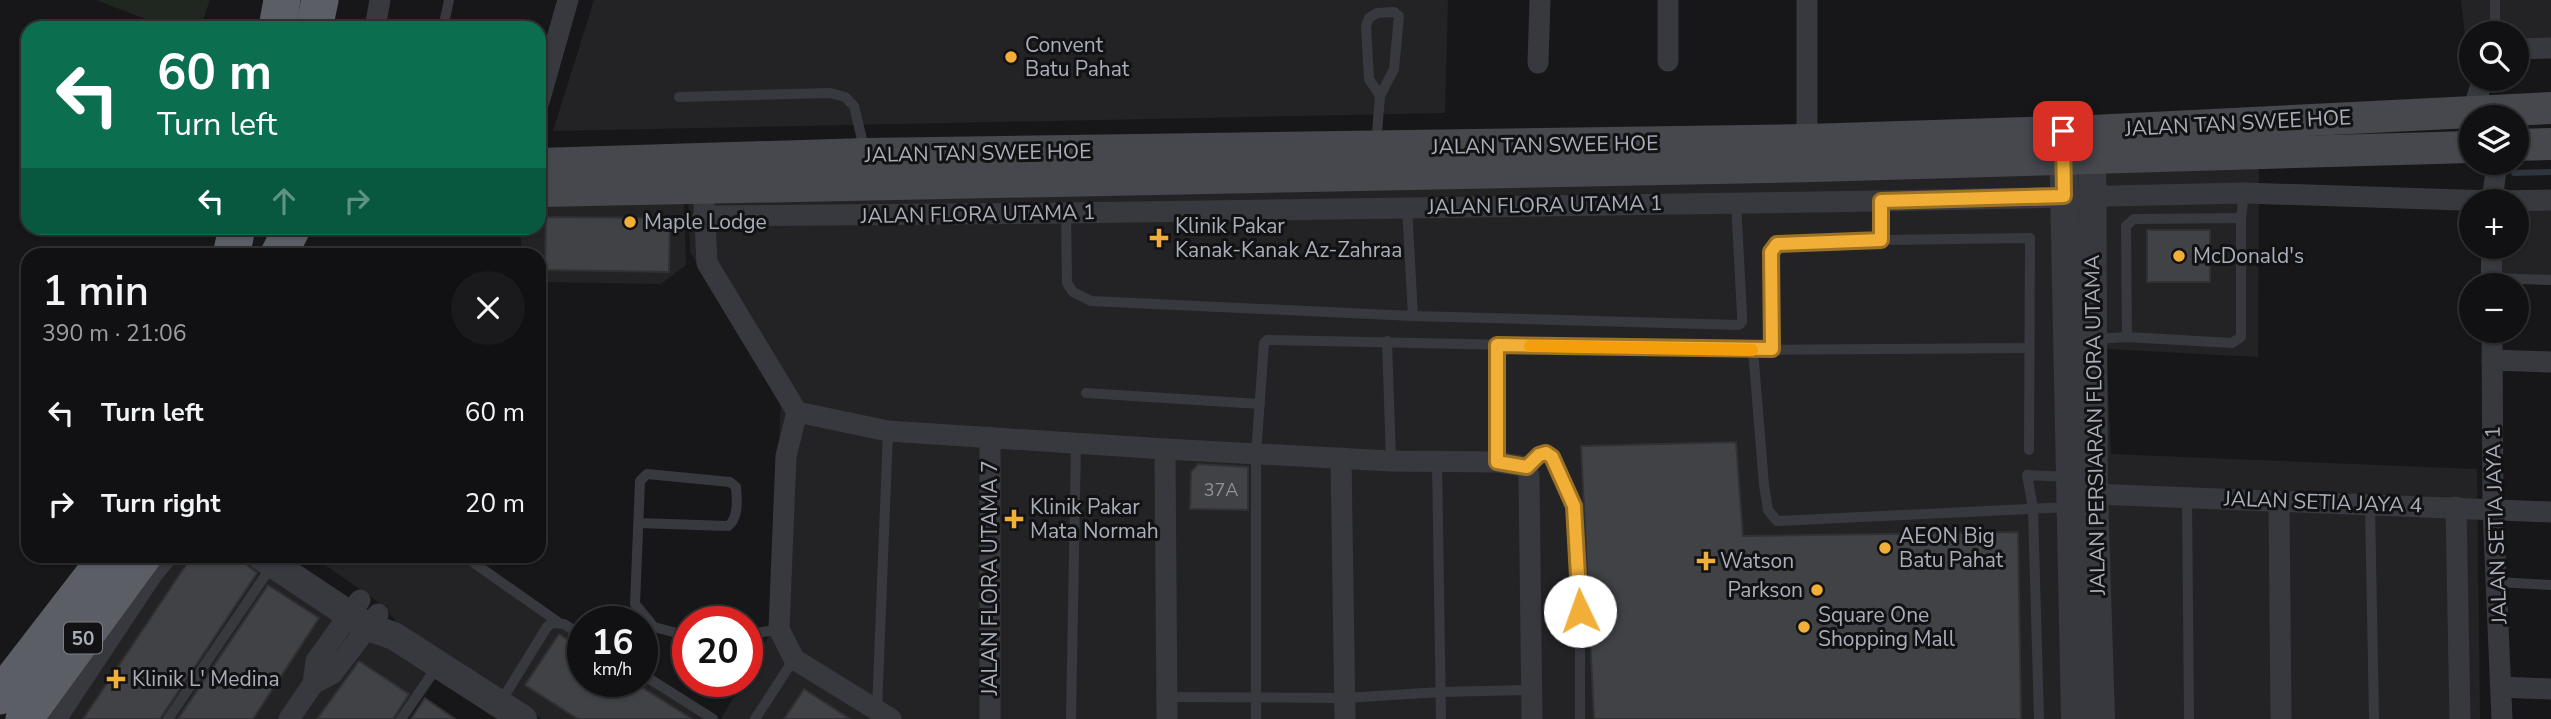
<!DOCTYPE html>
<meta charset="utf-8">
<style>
:root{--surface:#111113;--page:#1a1a1c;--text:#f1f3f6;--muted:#9c9da0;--line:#303133}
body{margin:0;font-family:"Nunito Sans",sans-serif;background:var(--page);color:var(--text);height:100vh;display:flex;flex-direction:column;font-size:26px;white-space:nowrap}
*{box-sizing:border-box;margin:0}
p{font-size:23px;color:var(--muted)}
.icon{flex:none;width:38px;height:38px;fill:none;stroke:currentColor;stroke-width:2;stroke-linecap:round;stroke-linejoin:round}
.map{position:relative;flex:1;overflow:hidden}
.drawer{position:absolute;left:21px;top:248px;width:525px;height:315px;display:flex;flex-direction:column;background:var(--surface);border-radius:21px;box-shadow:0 2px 5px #0004,0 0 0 2px var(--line)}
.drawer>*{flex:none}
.hud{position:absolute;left:21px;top:21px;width:525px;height:214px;border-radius:21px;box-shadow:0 2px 5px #0004,0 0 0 2px var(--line);background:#0b6e4f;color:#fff;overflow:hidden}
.tools{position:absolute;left:2459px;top:21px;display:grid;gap:14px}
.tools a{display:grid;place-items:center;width:70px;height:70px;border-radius:50%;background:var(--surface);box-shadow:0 2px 5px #0004,0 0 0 2px var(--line);font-size:35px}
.speed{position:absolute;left:567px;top:606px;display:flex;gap:14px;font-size:35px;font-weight:700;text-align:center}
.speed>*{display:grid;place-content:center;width:91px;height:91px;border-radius:50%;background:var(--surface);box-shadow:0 2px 5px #0004,0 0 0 2px var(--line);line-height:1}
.speed small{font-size:18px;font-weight:400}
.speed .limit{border:10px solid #d22;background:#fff;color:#111}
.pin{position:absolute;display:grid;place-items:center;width:60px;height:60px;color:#fff;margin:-30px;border-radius:14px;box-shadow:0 4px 10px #0006}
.me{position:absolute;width:77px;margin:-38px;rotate:357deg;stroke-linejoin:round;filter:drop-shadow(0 0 5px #0008)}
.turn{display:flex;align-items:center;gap:24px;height:147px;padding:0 21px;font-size:32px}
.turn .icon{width:91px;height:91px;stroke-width:2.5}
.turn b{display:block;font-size:49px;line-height:60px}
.lanes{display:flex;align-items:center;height:66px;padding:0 21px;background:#0003;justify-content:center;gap:35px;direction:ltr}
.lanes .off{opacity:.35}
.round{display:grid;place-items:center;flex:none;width:74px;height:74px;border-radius:37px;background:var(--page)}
.headline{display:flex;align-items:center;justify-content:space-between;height:119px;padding:0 21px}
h1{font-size:42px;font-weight:600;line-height:52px}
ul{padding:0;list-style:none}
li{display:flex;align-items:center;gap:21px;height:91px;padding:0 21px}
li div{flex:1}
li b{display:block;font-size:26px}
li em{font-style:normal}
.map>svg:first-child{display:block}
</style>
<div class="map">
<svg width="2551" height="719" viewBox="0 0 2551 719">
<rect width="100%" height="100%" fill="#171719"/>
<g fill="#232326">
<polygon points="594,0 1448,0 1445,113 553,131"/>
<polygon points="2461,0 2551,0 2551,54 2517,55 2516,33 2471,33 2471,56 2467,56"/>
<polygon points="2259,165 2258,357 2106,349 2111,454 2477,469 2480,719 721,719 743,681 747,681 747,673 771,632 781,398 690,252 688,190"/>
<polygon points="2551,193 2551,284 2485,282 2485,247 2516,247 2516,201"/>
<polygon points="684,198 686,265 661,284 539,282 539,256 522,255 520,228 539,228 539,202"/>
<polygon points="176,557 245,557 437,677 408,719 64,719"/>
<polygon points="314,557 469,557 583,634 583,681 642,681 642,674 708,719 542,719 400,627 385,607"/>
</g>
<polygon fill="#1f2720" points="96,0 210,0 200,28 169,28"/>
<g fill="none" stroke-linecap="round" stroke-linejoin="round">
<polyline stroke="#2d363d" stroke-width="6" points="2514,173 2551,172"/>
</g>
<g fill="#414246" stroke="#313135" stroke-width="2">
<polygon points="546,217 670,218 669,272 545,270"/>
<rect x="2147" y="230" width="63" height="52"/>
<polygon points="1736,442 1743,536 2018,532 2021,719 1594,719 1581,446"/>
<polygon points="1198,464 1248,467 1248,510 1190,509 1191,472"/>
<polygon points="192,556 243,556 246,564 257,573 160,719 83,719"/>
<polygon points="268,585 319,618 253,719 178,719"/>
<polygon points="559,634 583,649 583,681 632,681 692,719 578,719 525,685"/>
<polygon points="359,661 409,694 393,719 317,719"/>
<polygon points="804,689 850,719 784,719"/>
<polygon points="425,698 455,719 411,719"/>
</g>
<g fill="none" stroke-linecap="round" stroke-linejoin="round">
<g stroke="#38393e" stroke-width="10">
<polyline points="2495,0 2495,33"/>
<polyline points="443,28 449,0"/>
<polyline points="679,97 830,93 845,97 854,106 865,152"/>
<polyline points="1376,145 1380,96 1394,69 1399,16 1394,12 1377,13 1369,18 1366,26 1369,79 1380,96"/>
<polyline points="1881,201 1881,240 2030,238 2029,450"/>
<polyline points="1407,207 1413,316"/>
<polyline points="1066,213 1067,283 1073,292 1091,301 1413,316 1739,325 1742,322 1742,315 1736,202"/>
<polyline points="207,228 230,237"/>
<polyline points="2491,278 2551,280"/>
<polyline points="2127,337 2126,226 2134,219 2241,218"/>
<polyline points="2093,339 2127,337 2232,343 2241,337 2241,218 2244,193"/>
<polyline points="1387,341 1391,461"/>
<polyline points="1772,349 1771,252 1777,244 1881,240"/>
<polyline points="1753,350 1764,485 1768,510 1777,521 2071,507"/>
<polyline points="1086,393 1260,404"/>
<polyline points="1437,461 1441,719"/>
<polyline points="1497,462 1498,345"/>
<polyline points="1527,467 1540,455 1546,453 1552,457 1574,507 1580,611 1580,719"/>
<polyline points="2187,496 2189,719"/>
<polyline points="2370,505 2374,719"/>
<path d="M 639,523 L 728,526 C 739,518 737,499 736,487 L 730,482 L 647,474 L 640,481 L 635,604 L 654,627 L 688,636"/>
<polyline points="464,556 558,622"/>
<polyline points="2497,582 2551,585"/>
<polyline points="747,635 779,629"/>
<polyline points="642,674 713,719"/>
<polyline points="1166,697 1345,698 1441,692 1531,690"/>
<polyline points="500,703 547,627 552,623 564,624 583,636"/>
<polyline points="877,710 888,431"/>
<polyline points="168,719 273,564"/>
<polyline points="401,719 438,665"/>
<polyline points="755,719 794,659"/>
<polyline points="1071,719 1076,443"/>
<polyline points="1256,719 1256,454 1264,343 1267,340 1753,350 2029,348"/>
<polyline points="2039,719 2033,508 2027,475 2068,477"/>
</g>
<g stroke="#38393e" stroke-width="21">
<polyline points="1807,0 1807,140"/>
<polyline points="375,28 380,0"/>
<polyline points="2516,49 2551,48"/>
<polyline points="1668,61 1668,0"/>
<polyline points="1538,63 1540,0"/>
<polyline points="539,102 568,0"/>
<polyline points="2473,110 2483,79"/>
<polyline points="2492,201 2497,163"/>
<polyline points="704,203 707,263 797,412"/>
<polyline points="703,216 1066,213 1881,201 2244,193 2492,201 2551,200"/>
<polyline points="2491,285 2492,247"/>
<polyline points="2492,331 2493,509 2502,719"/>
<polyline points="2492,360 2551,362"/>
<polyline points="990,437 990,719"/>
<polyline points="1165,449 1167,719"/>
<polyline points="1341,458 1345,719"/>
<polyline points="2094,494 2551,512"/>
<polyline points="2279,501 2281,719"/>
<polyline points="2456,507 2460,719"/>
<polyline points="313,684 332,674 378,614"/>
<polyline points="2501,687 2551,689"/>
<polyline points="56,719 153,573 167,556"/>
<polyline points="289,719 313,684 316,661 360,600"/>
<polyline points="891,719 794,659 779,629 786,456 797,412 888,431 1165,449 1391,461 1497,462 1527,467 1529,477 1532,719"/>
</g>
<g stroke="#38393e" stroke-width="28">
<polyline points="2063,137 2075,719"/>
<polyline points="2092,137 2094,494 2101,719"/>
<polyline points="261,556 368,627 394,636 523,719"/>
</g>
<g stroke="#46484e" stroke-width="32">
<polyline points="2516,145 2551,144"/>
<polyline points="539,164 865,154 1807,140 2092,131 2551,108"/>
<polyline points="539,191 1814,166 2471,147"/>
</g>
<g stroke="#5c5e66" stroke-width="37">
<polyline points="277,28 282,0"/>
<polyline points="314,28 320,0"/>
<polyline points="231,256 237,228"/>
<polyline points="278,256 292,228"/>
<polyline points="0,696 108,556"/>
<polyline points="24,719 143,556"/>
</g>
</g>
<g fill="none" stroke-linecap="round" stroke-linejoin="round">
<defs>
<polyline id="route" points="1580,611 1574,506 1552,457 1546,453 1539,455 1527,467 1497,462 1497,345 1772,349 1771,252 1777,244 1881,240 1881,201 2064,196 2063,131"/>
</defs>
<use href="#route" stroke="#9d7224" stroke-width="18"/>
<use href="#route" stroke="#f1af37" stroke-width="12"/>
<polyline stroke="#f59e0b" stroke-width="12" points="1530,346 1752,350"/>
</g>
<g fill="#f1af37" stroke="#121214" stroke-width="2.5">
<circle cx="1011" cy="57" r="7"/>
<circle cx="630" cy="222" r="7"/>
<path d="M1155.5 227.5h7v7h7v7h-7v7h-7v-7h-7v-7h7z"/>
<circle cx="2179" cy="256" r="7"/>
<path d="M1010.5 508.5h7v7h7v7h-7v7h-7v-7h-7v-7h7z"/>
<circle cx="1885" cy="548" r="7"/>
<path d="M1702.5 550.5h7v7h7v7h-7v7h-7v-7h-7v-7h7z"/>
<circle cx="1817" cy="590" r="7"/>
<circle cx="1804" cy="627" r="7"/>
<path d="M112.5 668.5h7v7h7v7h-7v7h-7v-7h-7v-7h7z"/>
</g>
<g text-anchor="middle" stroke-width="6" stroke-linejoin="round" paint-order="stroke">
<g font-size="18" fill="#8f939c">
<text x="1221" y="496">37A</text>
</g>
<rect fill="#121214" stroke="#7c7f88" stroke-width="2" x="64" y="622.5" width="38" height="31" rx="5"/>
<g font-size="19" font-weight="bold" fill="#a9aeb9">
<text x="83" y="645">50</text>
</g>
<g font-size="21" fill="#a9aeb9" stroke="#121214" text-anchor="start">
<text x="1025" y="52">Convent<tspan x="1025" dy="24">Batu Pahat</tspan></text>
<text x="644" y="229">Maple Lodge</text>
<text x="1175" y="233">Klinik Pakar<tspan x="1175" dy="24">Kanak-Kanak Az-Zahraa</tspan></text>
<text x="2193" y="263">McDonald's</text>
<text x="1030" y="514">Klinik Pakar<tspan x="1030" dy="24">Mata Normah</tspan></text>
<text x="1899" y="543">AEON Big<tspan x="1899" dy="24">Batu Pahat</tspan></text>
<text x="1720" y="568">Watson</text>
<text x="1803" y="597" text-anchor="end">Parkson</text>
<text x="1818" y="622">Square One<tspan x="1818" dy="24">Shopping Mall</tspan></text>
<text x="132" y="686">Klinik L' Medina</text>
</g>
<g font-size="21" fill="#a9aeb9" stroke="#121214">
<text transform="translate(2238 123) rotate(-3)" y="7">JALAN TAN SWEE HOE</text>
<text transform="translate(1545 145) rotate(-1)" y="7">JALAN TAN SWEE HOE</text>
<text transform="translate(978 153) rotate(-1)" y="7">JALAN TAN SWEE HOE</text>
<text transform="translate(1545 205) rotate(-1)" y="7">JALAN FLORA UTAMA 1</text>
<text transform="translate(978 214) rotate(-1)" y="7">JALAN FLORA UTAMA 1</text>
<text transform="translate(2095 425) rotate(-91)" y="7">JALAN PERSIARAN FLORA UTAMA</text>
<text transform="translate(2323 502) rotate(2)" y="7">JALAN SETIA JAYA 4</text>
<text transform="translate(2496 525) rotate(-92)" y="7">JALAN SETIA JAYA 1</text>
<text transform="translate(990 578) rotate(-90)" y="7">JALAN FLORA UTAMA 7</text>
</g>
</g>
</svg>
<div class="tools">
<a><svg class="icon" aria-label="search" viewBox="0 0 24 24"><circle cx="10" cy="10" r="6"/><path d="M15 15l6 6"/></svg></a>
<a><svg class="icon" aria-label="layers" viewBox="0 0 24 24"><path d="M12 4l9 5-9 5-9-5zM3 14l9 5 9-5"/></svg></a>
<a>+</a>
<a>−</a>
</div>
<div class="speed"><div>16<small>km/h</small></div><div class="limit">20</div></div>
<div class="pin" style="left:2063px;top:131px;background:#d93025"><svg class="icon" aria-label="arrive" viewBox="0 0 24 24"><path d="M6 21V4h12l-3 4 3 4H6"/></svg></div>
<svg class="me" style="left:1580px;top:611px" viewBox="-20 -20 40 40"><circle r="19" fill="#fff"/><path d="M0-13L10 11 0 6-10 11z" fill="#f1af37"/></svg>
<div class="hud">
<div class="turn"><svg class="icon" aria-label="left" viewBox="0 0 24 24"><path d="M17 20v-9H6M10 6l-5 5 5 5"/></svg><div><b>60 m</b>Turn left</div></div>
<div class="lanes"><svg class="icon" aria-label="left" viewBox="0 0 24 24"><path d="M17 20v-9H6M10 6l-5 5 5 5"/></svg><svg class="icon off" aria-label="ahead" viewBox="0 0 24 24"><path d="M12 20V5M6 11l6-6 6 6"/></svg><svg class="icon off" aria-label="right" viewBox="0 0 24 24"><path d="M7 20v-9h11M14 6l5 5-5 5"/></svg></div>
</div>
<section class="drawer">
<div class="headline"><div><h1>1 min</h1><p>390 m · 21:06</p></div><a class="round"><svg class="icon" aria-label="close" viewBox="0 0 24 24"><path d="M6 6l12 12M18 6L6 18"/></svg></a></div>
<ul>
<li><svg class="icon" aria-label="left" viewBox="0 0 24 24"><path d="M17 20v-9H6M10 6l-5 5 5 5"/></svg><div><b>Turn left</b></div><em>60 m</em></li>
<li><svg class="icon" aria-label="right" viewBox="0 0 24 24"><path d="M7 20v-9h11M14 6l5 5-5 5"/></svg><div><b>Turn right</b></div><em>20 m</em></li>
</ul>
</section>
</div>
